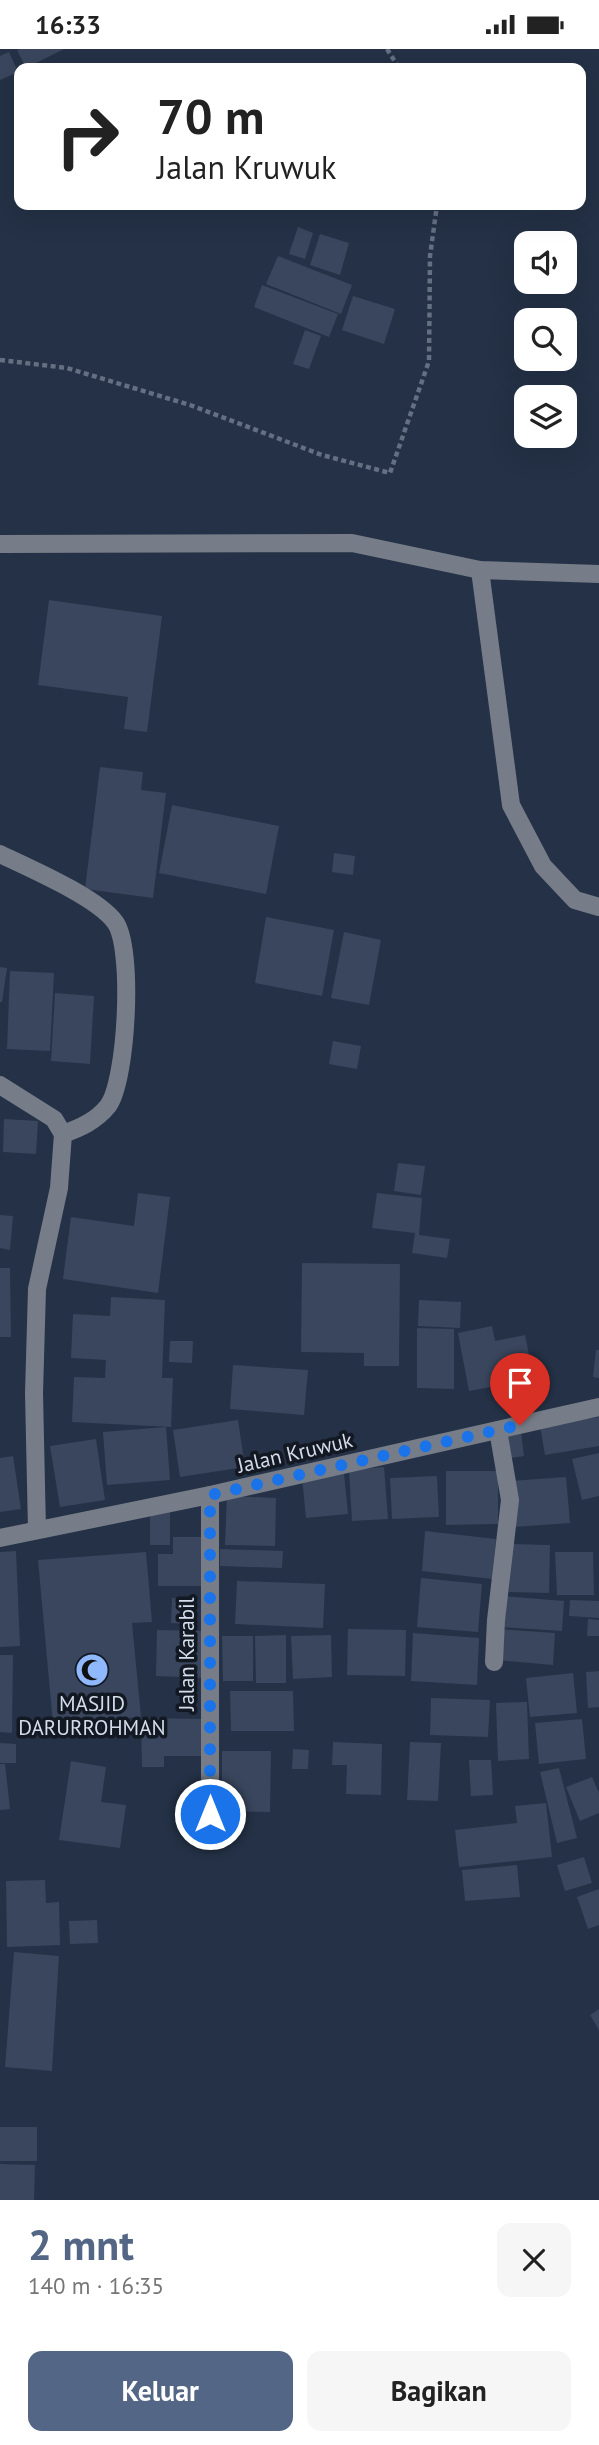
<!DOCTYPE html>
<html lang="id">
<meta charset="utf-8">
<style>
:root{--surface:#fff;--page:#f6f6f6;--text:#222;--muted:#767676;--accent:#546685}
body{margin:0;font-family:"PT Sans",sans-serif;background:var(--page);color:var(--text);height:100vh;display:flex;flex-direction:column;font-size:26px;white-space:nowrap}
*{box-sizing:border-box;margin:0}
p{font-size:23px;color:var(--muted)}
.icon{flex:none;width:38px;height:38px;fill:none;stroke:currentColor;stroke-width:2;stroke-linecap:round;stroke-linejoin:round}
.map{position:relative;height:2151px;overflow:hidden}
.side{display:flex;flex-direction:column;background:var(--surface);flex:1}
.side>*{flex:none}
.guide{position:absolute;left:14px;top:14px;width:572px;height:147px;border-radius:14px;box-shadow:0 7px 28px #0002;background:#fff;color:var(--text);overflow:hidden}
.fabs{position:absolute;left:514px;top:182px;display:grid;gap:14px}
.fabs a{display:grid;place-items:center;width:63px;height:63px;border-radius:14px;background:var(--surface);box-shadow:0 7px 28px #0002;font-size:35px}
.pin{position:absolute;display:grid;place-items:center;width:60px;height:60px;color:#fff;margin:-72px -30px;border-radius:50% 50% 50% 0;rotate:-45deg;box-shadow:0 0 7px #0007}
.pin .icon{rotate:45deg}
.me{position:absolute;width:77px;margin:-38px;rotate:0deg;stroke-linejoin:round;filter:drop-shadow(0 0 5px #0008)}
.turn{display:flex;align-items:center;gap:24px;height:147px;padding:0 28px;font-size:32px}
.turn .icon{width:91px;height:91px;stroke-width:2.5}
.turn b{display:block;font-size:49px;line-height:60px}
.round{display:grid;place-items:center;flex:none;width:74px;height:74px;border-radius:14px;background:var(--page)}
.overview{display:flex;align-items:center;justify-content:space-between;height:119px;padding:0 28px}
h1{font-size:42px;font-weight:600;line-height:52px;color:var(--accent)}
.action{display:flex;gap:14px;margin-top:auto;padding:14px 28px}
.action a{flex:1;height:80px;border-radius:14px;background:var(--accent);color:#fff;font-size:28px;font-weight:600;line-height:80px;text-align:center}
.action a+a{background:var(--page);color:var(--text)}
.status{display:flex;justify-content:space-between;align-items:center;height:49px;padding:0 35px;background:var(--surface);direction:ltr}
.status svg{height:19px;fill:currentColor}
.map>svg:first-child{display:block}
</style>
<div class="status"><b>16:33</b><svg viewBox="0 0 49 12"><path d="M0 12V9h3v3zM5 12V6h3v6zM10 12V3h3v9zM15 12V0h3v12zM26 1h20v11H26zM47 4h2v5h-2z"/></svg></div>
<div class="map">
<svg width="599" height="2151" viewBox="0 0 599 2151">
<rect width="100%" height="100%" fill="#243146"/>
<g fill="#39465d">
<polygon points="20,0 64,0 26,19 17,1"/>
<polygon points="9,3 18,23 0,31 0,7"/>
<polygon points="298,178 313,184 305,210 289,205"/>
<polygon points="320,185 349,194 340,226 310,216"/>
<polygon points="278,207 352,236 341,265 266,235"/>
<polygon points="262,236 338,265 329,288 254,258"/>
<polygon points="353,247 395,260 384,295 342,281"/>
<polygon points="305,281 321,287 309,320 293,315"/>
<polygon points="49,551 162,567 147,683 124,680 128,648 38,636"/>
<polygon points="100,718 143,723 141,741 166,744 153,849 85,840"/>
<polygon points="172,756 279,777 266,845 159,824"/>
<polygon points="334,804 355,807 353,826 332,823"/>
<polygon points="266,868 334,881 322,947 255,934"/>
<polygon points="344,883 381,891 369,956 331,949"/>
<polygon points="0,918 7,919 2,953 0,953"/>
<polygon points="10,922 54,924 50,1002 7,1000"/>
<polygon points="55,944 94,947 90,1015 51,1012"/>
<polygon points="333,992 361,997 357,1020 329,1015"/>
<polygon points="4,1070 38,1072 36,1105 3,1103"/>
<polygon points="398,1114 425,1117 421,1146 394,1142"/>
<polygon points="138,1144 170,1148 158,1244 63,1230 71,1168 134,1177"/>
<polygon points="377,1144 422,1149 419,1186 450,1190 447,1209 412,1204 415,1184 372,1179"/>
<polygon points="0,1166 13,1167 10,1201 0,1199"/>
<polygon points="302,1214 400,1215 399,1317 364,1317 364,1304 301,1303"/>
<polygon points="0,1219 10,1219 11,1288 0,1288"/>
<polygon points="111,1248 165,1251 162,1329 173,1329 171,1378 72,1373 74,1328 105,1329 106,1311 71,1309 73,1265 110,1267"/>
<polygon points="419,1251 461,1253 460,1279 418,1277"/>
<polygon points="492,1277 495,1292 525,1286 534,1330 469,1342 458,1284"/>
<polygon points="417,1279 454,1280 454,1340 417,1339"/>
<polygon points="170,1292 193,1292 192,1314 169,1313"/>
<polygon points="596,1301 599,1301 599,1329 593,1328"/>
<polygon points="233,1316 308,1321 304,1366 230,1360"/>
<polygon points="599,1368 599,1397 545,1406 540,1377"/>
<polygon points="238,1371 245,1418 180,1428 173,1381"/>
<polygon points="166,1378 170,1431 107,1436 103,1383"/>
<polygon points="521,1383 524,1407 511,1409 508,1385"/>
<polygon points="96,1390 105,1451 60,1458 50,1397"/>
<polygon points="599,1404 599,1447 582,1451 572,1410"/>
<polygon points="13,1407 21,1460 0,1463 0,1409"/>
<polygon points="384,1418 388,1470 352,1472 349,1421"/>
<polygon points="446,1422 498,1422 498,1475 446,1476"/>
<polygon points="344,1424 348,1465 306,1469 302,1428"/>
<polygon points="437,1427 439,1468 392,1470 390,1429"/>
<polygon points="566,1428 570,1474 514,1478 510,1432"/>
<polygon points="227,1447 276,1449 275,1497 225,1496"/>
<rect x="150" y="1463" width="20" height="33"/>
<polygon points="425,1482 496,1490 492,1530 422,1522"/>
<polygon points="173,1488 206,1488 206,1537 158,1537 158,1505 173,1505"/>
<polygon points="511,1495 550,1496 549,1544 509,1543"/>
<polygon points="220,1500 283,1502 282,1519 220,1517"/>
<polygon points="16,1502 20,1597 0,1598 0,1503"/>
<polygon points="146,1503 152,1573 132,1574 141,1668 53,1675 38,1511"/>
<polygon points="555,1503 593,1503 594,1546 557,1546"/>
<polygon points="421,1529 482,1535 478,1583 417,1578"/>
<polygon points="237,1532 325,1535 323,1579 235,1575"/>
<polygon points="502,1547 564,1552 562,1582 500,1578"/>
<polygon points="172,1549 189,1550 188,1575 171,1574"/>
<polygon points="570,1551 599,1552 599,1569 569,1567"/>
<polygon points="588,1570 599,1571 599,1587 587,1587"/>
<polygon points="348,1580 406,1581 405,1627 347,1626"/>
<polygon points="499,1580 555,1584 553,1616 497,1611"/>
<polygon points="157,1581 207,1582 206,1629 156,1627"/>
<polygon points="413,1584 479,1589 477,1636 411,1632"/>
<polygon points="286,1586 286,1634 256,1634 255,1587"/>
<polygon points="331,1586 332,1628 293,1630 291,1587"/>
<polygon points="222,1587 253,1587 253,1632 223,1632"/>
<polygon points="0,1606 13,1606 12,1684 0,1683"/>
<polygon points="599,1622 599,1658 588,1659 586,1623"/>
<polygon points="573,1624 577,1664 530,1668 526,1629"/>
<polygon points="230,1642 293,1642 294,1682 231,1682"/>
<polygon points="431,1649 490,1651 488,1688 430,1686"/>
<polygon points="527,1653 529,1710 498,1712 496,1654"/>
<polygon points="141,1669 205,1670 205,1707 164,1707 164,1718 142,1718"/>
<polygon points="582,1670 586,1710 539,1715 535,1674"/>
<polygon points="333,1693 382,1695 381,1746 346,1745 347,1716 332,1716"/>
<polygon points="410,1693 441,1694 438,1752 407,1751"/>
<polygon points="0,1694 16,1695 16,1714 0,1714"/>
<polygon points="293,1700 309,1701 308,1720 292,1720"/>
<polygon points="222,1702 271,1702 270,1763 222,1762"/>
<polygon points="469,1711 491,1711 493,1746 471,1747"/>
<polygon points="71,1712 106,1718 101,1753 126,1756 120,1799 59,1791"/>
<polygon points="0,1715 5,1715 10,1760 0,1761"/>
<polygon points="559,1719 577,1789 557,1794 540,1723"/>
<polygon points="592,1728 599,1744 599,1764 580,1772 566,1738"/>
<polygon points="546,1754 552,1808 459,1818 455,1781 517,1774 515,1757"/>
<polygon points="584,1808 592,1834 565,1842 557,1816"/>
<polygon points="517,1816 520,1848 465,1852 462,1821"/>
<polygon points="45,1831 46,1854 59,1853 60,1896 7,1898 6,1832"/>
<polygon points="599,1840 599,1876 588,1880 577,1848"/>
<polygon points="97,1871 98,1894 70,1895 69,1872"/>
<polygon points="14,1903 59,1907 52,2022 5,2018"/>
<polygon points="599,1960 599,1981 590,1966"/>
<rect x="0" y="2078" width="37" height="34"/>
<polygon points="0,2115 35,2116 34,2151 0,2151"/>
</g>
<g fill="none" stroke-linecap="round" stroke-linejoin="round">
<g stroke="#646f82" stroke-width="4.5" stroke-dasharray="5 3.5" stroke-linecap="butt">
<polyline points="387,0 399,19"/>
<polyline points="0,311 67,319 190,356 322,406 390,424 429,312 430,207 437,156"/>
</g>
<g stroke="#767d88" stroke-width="18">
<polyline points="0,495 352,494 480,521 599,525"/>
<polyline points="480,521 511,756 543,817 575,851 599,858"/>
<path d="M 0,805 C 29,819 97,848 115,873 C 134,898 127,1032 108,1057 C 96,1072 80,1079 63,1085"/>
<polyline points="0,1036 54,1070 63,1085 59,1139 37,1240 34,1344 37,1481"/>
<polyline points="0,1489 210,1446 599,1358"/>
<polyline points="494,1613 496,1571 510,1451 498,1381"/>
<polyline points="210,1765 210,1446"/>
</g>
</g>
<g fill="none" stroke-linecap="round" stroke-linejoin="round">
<polyline stroke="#1a73e8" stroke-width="12" stroke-dasharray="0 21.6" points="210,1765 210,1446 520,1376"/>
</g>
<defs>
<symbol id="mosque-disc" viewBox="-11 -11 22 22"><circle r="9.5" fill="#90b8fd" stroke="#131923"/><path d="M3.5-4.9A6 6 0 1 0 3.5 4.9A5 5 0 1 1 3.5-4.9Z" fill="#111"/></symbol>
</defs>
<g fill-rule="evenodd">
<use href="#mosque-disc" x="73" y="1602" width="38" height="38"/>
</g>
<g text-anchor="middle" stroke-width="7" stroke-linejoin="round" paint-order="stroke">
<g font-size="21" fill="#d4ddeb" stroke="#131923">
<text transform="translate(295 1404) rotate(-13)" y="7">Jalan Kruwuk</text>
<text transform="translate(187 1605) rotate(-90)" y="7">Jalan Karabil</text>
</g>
<g font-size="21" fill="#d4ddeb" stroke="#131923">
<text x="92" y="1662">MASJID<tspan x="92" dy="24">DARURROHMAN</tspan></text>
</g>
</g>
</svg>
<div class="fabs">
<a><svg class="icon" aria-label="sound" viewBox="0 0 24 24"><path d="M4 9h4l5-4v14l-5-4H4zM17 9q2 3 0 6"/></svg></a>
<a><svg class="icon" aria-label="search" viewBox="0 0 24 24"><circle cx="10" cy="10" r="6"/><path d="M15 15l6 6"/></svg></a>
<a><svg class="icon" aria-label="layers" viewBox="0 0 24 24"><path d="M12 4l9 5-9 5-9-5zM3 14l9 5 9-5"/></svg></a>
</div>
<div class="pin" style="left:520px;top:1376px;background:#d93025"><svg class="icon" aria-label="arrive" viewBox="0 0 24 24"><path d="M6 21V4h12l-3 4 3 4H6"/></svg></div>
<svg class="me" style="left:210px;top:1765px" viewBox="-20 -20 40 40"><circle r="17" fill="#1a73e8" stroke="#fff" stroke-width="3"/><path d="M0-11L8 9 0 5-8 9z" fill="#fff"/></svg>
<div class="guide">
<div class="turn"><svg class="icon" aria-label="right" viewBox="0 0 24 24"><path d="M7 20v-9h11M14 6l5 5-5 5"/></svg><div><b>70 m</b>Jalan Kruwuk</div></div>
</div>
</div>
<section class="side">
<div class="overview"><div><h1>2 mnt</h1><p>140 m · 16:35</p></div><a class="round"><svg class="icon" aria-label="close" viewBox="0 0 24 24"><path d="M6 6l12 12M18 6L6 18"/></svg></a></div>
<div class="action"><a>Keluar</a><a>Bagikan</a></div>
</section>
